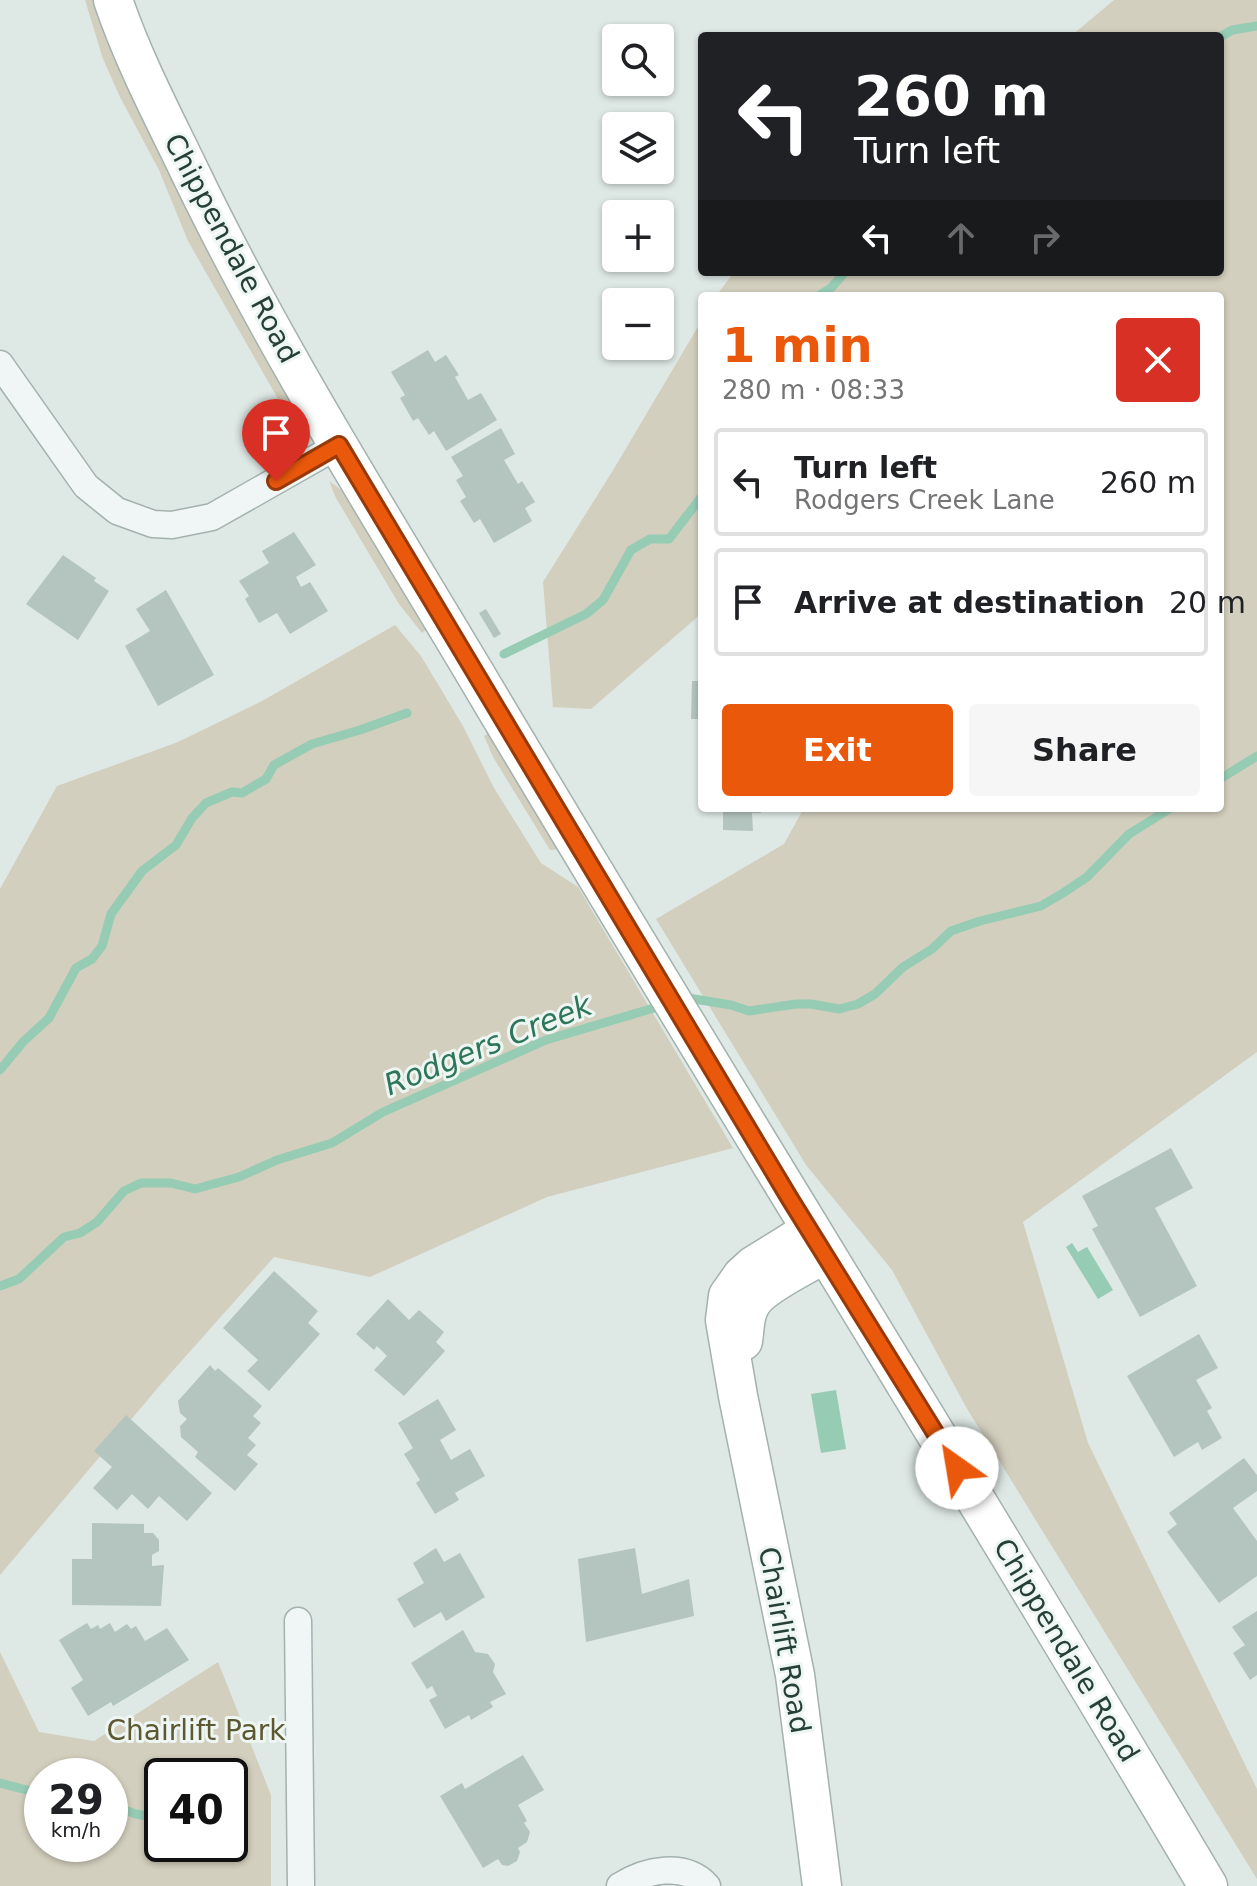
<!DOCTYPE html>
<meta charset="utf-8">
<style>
:root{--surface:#fff;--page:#f6f6f6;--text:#202124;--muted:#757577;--line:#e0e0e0;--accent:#ea580c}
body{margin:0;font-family:"DejaVu Sans",sans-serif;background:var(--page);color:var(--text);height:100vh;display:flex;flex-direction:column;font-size:30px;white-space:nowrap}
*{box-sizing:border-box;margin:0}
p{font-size:26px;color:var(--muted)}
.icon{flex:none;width:44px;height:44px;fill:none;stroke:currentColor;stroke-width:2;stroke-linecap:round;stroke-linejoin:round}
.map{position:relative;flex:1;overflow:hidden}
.drawer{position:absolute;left:698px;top:292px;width:526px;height:520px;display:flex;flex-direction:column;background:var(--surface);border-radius:8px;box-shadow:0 2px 6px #0004}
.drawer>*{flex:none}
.guide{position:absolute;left:698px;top:32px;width:526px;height:244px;border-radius:8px;box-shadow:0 2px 6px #0004;background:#202124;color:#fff;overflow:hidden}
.fabs{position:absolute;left:602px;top:24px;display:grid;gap:16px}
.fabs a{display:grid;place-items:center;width:72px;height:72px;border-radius:8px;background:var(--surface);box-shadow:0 2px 6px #0004;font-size:40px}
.speed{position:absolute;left:24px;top:1758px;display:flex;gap:16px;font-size:40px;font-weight:700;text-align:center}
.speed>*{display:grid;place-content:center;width:104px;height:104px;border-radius:50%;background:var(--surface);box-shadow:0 2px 6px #0004;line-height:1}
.speed small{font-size:20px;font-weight:400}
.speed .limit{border:4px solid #111;border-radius:12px;background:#fff;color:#111}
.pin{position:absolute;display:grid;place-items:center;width:68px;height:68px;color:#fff;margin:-82px -34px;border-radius:50% 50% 50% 0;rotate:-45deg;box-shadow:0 0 8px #0007}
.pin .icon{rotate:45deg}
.me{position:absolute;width:88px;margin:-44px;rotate:328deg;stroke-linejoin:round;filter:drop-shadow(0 0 6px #0008)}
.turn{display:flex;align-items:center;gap:28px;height:168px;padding:0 24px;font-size:36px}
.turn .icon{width:104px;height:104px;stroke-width:2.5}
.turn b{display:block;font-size:56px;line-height:68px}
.lanes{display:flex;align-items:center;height:76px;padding:0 24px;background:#0003;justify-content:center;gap:40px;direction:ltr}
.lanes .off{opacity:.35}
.round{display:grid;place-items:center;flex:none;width:84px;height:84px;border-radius:8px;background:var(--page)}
.summary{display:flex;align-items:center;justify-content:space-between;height:136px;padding:0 24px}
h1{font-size:48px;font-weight:800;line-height:60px;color:var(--accent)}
.button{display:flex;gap:16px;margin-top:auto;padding:16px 24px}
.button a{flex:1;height:92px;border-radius:8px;background:var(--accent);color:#fff;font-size:32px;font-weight:800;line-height:92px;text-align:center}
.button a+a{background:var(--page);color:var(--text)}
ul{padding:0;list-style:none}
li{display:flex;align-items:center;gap:24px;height:108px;margin:0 16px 12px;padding:0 8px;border:4px solid var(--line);border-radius:8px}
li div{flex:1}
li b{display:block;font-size:30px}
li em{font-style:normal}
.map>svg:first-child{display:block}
</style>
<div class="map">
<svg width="1257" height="1886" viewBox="0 0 1257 1886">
<rect width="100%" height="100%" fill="#dee8e5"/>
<g fill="#d3cfbe" fill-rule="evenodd">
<polygon points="85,0 93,0 155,142 208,252 300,416 302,427 295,426 286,413 188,241 159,170 120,97 103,59"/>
<polygon points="1114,0 1257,0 1257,1052 1023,1222 1088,1443 1257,1789 1257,1879 966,1407 892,1270 806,1165 656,919 784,844 804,808 1220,808 1220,296 716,296 734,272 1220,272 1220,36 1071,36"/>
<polygon points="702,320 702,613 591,709 553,707 543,582 612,472"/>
<polygon points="329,481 347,494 428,628 422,633 399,604 336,498"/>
<polygon points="395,625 421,656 463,726 494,788 541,863 578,887 733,1148 547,1197 370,1277 274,1257 161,1384 0,1575 0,889 57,786 178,742 262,701"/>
<polygon points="491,732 561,849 550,850 493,757 484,736"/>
<path d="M 0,1652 L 39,1732 L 94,1741 L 218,1662 L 271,1795 L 271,1886 L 0,1886 ZM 42,1776 L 110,1776 L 110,1844 L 42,1844 ZM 162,1776 L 230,1776 L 230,1844 L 162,1844 Z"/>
</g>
<g fill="#96cbb4">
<polygon points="1072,1243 1078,1252 1087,1247 1113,1290 1098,1299 1066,1247"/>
<polygon points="836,1390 846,1449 821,1453 811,1394"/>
</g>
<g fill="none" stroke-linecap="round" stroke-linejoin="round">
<g stroke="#96cbb4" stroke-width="9">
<polyline points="1220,37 1232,30 1257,26"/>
<polyline points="818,296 831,288 845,272"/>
<polyline points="504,654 586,614 603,600 631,550 650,539 669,539 702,496"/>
<polyline points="1220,779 1257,756"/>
<polyline points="682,1000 688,998 731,1005 749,1011 796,1004 811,1004 839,1009 858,1004 875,994 903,967 932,949 951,931 980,921 1041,906 1063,893 1087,877 1129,834 1171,808"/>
<polyline points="0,1070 23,1042 49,1018 76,968 92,959 102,946 111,914 142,871 176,845 192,818 206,803 232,792 242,793 266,779 274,765 312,744 360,730 407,713"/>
<polyline points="0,1286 19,1279 64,1237 80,1233 97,1222 124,1191 141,1183 171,1183 195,1189 239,1177 277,1160 332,1143 383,1112 546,1040 664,1005"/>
<polyline points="0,1783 42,1794"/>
<polyline points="110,1805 136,1814 162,1819"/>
</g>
</g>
<g fill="#b4c5c0">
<polygon points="428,350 435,362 446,355 459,375 455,377 468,400 481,393 497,420 446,451 434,431 429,435 418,418 413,421 400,398 405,395 391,372"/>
<polygon points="501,428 515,454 504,460 518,484 522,481 535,502 525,508 532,521 494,543 480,519 474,523 460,501 466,497 456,480 463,476 451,457"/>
<polygon points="294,532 316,565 296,577 301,587 310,582 328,611 290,634 277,613 259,623 245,599 249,596 239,581 269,563 262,551"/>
<polygon points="63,555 96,578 94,581 109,591 78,640 26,604"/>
<polygon points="166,590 214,675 158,706 125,646 150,631 136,609"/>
<polygon points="486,609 501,634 494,638 479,613"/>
<polygon points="692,681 702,681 702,719 691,719"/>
<polygon points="723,808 761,808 761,813 752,813 753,831 723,830"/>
<polygon points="1171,1148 1193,1188 1155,1208 1197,1286 1140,1317 1092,1229 1098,1226 1082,1196"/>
<polygon points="274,1271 318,1311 308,1323 320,1334 269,1391 247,1371 258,1360 223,1328"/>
<polygon points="388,1299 409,1320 419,1310 444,1332 436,1342 445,1351 404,1396 374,1370 387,1356 377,1346 374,1350 356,1334"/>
<polygon points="1199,1334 1218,1368 1196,1380 1212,1408 1207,1411 1222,1438 1202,1450 1198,1442 1174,1457 1127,1376"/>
<polygon points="210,1365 215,1371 218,1368 262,1406 253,1416 261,1423 248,1438 256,1445 247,1455 258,1464 235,1491 195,1457 198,1452 181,1437 180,1426 187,1419 180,1413 178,1401"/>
<polygon points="438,1399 456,1430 440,1440 451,1460 470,1449 485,1476 455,1493 459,1500 435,1514 416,1483 420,1480 404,1454 413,1448 398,1423"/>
<polygon points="126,1415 212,1493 187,1521 159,1496 148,1509 132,1494 117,1510 93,1488 112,1467 94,1451"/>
<polygon points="1244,1458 1257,1475 1257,1491 1233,1508 1257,1541 1257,1576 1219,1603 1167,1532 1177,1524 1169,1513"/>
<polygon points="92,1523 144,1524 144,1533 153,1533 159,1540 159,1551 152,1555 152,1566 164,1565 161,1606 72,1605 72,1559 92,1559"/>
<polygon points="436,1548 444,1562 460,1553 485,1597 446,1621 441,1612 414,1628 397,1599 424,1583 413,1563"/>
<polygon points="635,1548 642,1594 689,1579 694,1616 586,1642 578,1559"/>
<polygon points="1257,1611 1257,1675 1250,1680 1233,1653 1245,1645 1232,1627"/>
<polygon points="87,1623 91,1629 98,1625 100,1629 110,1623 115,1632 127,1624 131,1629 136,1626 145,1641 167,1628 189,1660 113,1706 111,1702 88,1716 71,1688 83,1680 59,1640"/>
<polygon points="463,1630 475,1652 488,1654 495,1664 493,1672 506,1694 490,1702 493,1707 471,1720 469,1715 445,1729 429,1700 437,1696 432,1686 427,1689 411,1663"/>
<polygon points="523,1755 544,1790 518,1805 527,1821 524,1823 530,1832 527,1842 518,1848 520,1852 517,1861 508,1866 502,1865 498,1859 483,1868 440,1796 462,1783 465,1789"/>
</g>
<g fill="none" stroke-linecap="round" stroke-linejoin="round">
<defs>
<g id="street">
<polyline points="0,364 86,486 117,511 153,524 172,525 212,517 339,445"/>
<polyline points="298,1621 301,1886"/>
<path d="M 620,1886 C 645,1870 685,1861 707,1886"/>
</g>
<g id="secondary">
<path d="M 113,0 C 133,59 162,114 189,170 C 273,345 377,509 476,675 C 717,1081 968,1480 1208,1886"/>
<polyline points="811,1230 753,1266 742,1276 728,1296 725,1320 738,1396 795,1675 822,1886"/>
<path d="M 743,1341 C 745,1329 744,1315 751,1304 C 760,1287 807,1264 825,1254"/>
</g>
</defs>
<use href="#street" stroke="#a3b2ae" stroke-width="29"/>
<use href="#secondary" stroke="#a3b2ae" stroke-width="41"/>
<use href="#street" stroke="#f0f6f5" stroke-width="26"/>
<use href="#secondary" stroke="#fff" stroke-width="38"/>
</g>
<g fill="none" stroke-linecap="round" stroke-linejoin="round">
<defs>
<polyline id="route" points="276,481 339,445 790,1199 957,1468"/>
</defs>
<use href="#route" stroke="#983908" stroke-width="20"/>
<use href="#route" stroke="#ea580c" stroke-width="14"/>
</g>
<g text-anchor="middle" stroke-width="6" stroke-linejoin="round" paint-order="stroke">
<g font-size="28" fill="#264038" stroke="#edf6f3">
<text transform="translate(232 248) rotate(62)" y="10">Chippendale Road</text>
<text transform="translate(785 1640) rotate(80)" y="10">Chairlift Road</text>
<text transform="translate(1067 1650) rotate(59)" y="10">Chippendale Road</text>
</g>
<g font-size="28" fill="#5d5732" stroke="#edf6f3">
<text x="196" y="1740">Chairlift Park</text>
</g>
<g font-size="30" font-style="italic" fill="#2e765a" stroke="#edf6f3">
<text transform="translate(488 1045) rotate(-22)" y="10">Rodgers Creek</text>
</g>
</g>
</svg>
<div class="fabs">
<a><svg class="icon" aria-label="search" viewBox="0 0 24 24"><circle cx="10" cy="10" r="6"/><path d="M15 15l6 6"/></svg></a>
<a><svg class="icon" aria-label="layers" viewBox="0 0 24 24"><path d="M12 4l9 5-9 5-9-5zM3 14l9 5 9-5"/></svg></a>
<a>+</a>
<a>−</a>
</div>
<div class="speed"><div>29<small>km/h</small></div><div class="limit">40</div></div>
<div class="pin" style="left:276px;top:481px;background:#d93025"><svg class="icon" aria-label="arrive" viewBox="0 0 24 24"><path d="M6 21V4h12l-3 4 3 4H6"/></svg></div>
<svg class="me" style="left:957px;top:1468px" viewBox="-20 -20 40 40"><circle r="19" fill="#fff"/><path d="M0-13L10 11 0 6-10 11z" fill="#ea580c"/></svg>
<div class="guide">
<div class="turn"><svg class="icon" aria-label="left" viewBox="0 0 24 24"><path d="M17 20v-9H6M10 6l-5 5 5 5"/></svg><div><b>260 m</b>Turn left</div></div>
<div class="lanes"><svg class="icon" aria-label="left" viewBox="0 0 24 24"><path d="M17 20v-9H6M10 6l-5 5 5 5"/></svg><svg class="icon off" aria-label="ahead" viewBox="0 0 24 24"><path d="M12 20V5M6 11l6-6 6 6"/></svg><svg class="icon off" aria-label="right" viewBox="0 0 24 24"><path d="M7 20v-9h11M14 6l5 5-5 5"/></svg></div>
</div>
<section class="drawer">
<div class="summary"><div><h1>1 min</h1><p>280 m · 08:33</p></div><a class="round" style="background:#d93025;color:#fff"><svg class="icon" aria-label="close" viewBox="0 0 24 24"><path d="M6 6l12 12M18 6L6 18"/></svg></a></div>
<ul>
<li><svg class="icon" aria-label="left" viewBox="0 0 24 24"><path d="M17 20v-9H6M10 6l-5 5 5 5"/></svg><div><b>Turn left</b><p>Rodgers Creek Lane</p></div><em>260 m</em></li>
<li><svg class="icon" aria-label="arrive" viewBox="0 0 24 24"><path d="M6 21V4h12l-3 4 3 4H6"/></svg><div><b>Arrive at destination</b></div><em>20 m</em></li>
</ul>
<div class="button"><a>Exit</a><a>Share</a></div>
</section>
</div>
